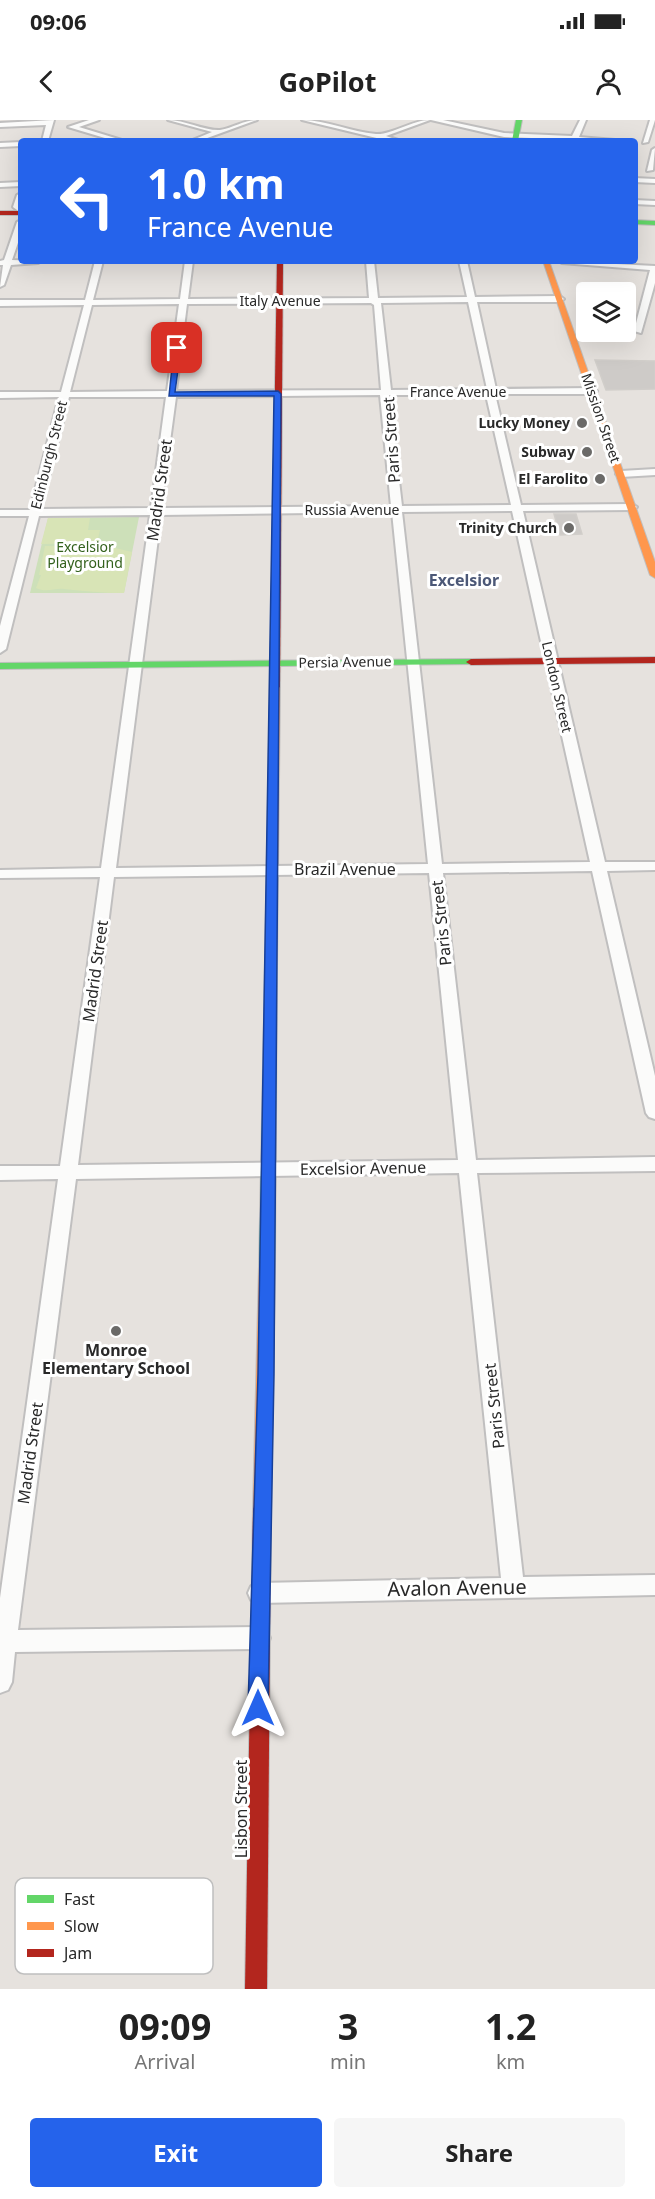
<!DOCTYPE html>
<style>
:root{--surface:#fff;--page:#f6f6f6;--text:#222;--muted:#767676;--accent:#2563eb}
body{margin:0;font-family:"Noto Sans",sans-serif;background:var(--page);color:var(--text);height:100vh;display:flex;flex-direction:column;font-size:22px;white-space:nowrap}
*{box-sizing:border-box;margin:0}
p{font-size:20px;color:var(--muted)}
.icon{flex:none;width:33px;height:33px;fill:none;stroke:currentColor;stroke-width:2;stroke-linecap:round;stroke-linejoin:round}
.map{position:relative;height:1869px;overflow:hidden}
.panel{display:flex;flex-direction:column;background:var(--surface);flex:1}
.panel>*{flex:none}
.hud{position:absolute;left:18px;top:18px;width:620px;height:126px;border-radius:6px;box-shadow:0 6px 24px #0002;background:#2563eb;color:#fff;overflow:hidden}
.controls{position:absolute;left:576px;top:162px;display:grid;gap:12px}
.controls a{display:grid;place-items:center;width:60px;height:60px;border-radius:6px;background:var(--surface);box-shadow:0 6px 24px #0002;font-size:30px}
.pin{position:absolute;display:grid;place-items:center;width:51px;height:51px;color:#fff;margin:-26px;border-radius:12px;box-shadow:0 3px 9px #0006}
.me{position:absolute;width:66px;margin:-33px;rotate:0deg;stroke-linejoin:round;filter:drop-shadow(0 0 4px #0008)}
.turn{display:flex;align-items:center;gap:21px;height:126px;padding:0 30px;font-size:27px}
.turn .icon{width:78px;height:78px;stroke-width:2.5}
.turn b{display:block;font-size:42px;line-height:51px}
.eta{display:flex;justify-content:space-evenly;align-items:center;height:102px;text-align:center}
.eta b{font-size:36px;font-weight:700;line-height:42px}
.primary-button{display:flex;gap:12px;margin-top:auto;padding:12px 30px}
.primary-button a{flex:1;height:69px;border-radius:6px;background:var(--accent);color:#fff;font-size:24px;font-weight:700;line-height:69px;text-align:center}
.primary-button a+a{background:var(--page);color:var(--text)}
.status{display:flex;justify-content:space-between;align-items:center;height:42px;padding:0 30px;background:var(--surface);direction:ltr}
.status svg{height:16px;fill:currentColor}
header{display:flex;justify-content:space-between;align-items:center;height:78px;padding:0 30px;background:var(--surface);font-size:27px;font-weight:700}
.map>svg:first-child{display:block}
</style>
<div class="status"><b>09:06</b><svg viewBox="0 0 49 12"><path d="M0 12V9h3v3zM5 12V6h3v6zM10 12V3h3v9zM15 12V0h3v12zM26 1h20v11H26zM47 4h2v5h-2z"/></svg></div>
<header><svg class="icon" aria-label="back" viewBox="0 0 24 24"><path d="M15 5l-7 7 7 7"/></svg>GoPilot<svg class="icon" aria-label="person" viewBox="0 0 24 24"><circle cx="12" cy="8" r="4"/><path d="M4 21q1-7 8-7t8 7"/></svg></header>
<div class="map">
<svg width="655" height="1869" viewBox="0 0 655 1869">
<rect width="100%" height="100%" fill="#e6e2de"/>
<polygon fill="#cde0b9" points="139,397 124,473 30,473 48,398"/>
<g fill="#d8e4b6">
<polygon points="48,398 90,398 88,410 100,410 97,423 41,424"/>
<path d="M 45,426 L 111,427 L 132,432 L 124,473 C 103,473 83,471 64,469 C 54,468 46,473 36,468 L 41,455 L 39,455 Z"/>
</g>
<g fill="#cecbc8" stroke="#d1ceca" stroke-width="1.5">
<polygon points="595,240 655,241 655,269 606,270"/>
<polygon points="554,394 576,394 582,414 560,415"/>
</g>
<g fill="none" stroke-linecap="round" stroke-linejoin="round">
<defs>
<g id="street">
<polygon points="54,0 48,21 42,21 46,5 0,7 0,3"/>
<polygon points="89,0 99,0 79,7 125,21 115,21 68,7"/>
<path d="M 168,0 C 185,0 205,11 220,10 C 233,8 244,0 257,0 L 199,21 L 190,21 L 212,12 Z"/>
<path d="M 302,0 C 327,0 351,12 376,14 C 392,15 412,0 430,0 L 386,16 L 401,21 L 389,21 Z"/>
<polygon points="431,0 443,0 504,13 572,16 580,0 586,0 579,17 627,21 504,17"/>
<polygon points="650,0 655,0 648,22 643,23"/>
<polygon points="21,22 21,26 0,27 0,23"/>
<polygon points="655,28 653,50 647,51 652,30"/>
<polygon points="634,58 655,59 655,63 634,62"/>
<polygon points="21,62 21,66 0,67 0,63"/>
<polygon points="21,73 21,93 13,87 17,75"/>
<polygon points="634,80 655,81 655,85 634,84"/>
<polygon points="21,100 21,114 12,140 42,141 38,143 11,145 4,165 0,167 3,145 0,145 0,141 4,140 17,102"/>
<path d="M 95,141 L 103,141 L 93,180 L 180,179 L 185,141 L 193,141 L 188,179 L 369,178 L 366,141 L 374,141 L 378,178 L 467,177 L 459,141 L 467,141 L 475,177 L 560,176 L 564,179 L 560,182 L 477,182 L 496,269 L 592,268 L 597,271 L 592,274 L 495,274 L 521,385 L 632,384 L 637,387 L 632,390 L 523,391 L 605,742 L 655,742 L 655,750 L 607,751 L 655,956 L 655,999 L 649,997 L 646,993 L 592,751 L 443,753 L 476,1040 L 655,1037 L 655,1051 L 477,1053 L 523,1457 L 655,1455 L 655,1475 L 259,1483 L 251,1480 L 248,1473 L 251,1466 L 259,1463 L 501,1458 L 459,1053 L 76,1059 L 18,1510 L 259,1507 L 267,1510 L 270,1518 L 267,1526 L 259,1529 L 15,1532 L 12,1562 L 8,1570 L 0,1573 L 0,1478 L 58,1059 L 0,1060 L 0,1046 L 60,1046 L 100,757 L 0,758 L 0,750 L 101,748 L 150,395 L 39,396 L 6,529 L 0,533 L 0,506 L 29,396 L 0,396 L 0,390 L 30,390 L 59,277 L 0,278 L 0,272 L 61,272 L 84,185 L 0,186 L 0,180 L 85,180 ZM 468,182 L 487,269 L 391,270 L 381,183 ZM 371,183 L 374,185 L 381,270 L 176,271 L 187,184 ZM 179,184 L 167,271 L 70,272 L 92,185 ZM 380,275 L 391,386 L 161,388 L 176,277 ZM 389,275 L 486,275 L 511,385 L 402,386 ZM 69,277 L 166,277 L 151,388 L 41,389 ZM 512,391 L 590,742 L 442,744 L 402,392 ZM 392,392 L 428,744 L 116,748 L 161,395 ZM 429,753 L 458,1040 L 78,1045 L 114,757 Z"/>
<polygon points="558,141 655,146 655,163 641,213 634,211 650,150 562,143"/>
<polygon points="655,349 655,355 621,357 616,354 621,351"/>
</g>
<g id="fast">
<polygon points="516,0 522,0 518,21 512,21"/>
<polygon points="634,100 655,101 655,105 634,104"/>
<polygon points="471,539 476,542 475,544 0,549 0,543"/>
<polygon points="271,843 277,847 275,1146 272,1150 267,1152 262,1150 259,1146 265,847"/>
</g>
<g id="slow">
<polygon points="543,141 549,141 655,442 655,458 650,455"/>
<polygon points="275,564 280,567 277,847 271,851 265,847 270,567"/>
<polygon points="267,1140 272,1142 275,1146 271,1389 268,1395 262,1397 256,1395 253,1389 259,1146 262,1142"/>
</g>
<g id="jam">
<rect x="0" y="91" width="21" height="4"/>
<polygon points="277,141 283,141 280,567 275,570 270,567"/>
<polygon points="655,537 655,543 471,545 466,542 471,539"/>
<polygon points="262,1381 268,1383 271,1389 267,1869 245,1869 253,1389 256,1383"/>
</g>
</defs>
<use href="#street" stroke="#c0bfbf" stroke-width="4"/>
<use href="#fast" stroke="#c0bfbf" stroke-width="2"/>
<use href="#slow" stroke="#c0bfbf" stroke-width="2"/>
<use href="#jam" stroke="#c0bfbf" stroke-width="2"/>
<use href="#street" fill="#fbfbfa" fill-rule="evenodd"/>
<use href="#fast" fill="#63d668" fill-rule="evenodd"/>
<use href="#slow" fill="#ff974d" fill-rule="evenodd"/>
<use href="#jam" fill="#b3261e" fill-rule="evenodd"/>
</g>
<polygon fill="#2563eb" stroke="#184099" stroke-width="1.5" points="177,226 181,228 175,272 278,271 281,274 274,1254 268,1588 265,1594 258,1597 251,1594 248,1588 258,1254 274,276 169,276 174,228"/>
<g fill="#6b6a68" stroke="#fff" stroke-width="2">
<circle cx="582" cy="303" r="6"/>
<circle cx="587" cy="332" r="6"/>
<circle cx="600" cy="359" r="6"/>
<circle cx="569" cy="408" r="6"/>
<circle cx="116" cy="1211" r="6"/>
</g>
<g text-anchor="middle" stroke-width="6" stroke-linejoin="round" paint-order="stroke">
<g font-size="14" fill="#292929" stroke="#fff">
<text x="280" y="186">Italy Avenue</text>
<text x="458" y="277">France Avenue</text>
<text transform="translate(601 298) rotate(71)" y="5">Mission Street</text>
<text transform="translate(49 335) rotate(-76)" y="5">Edinburgh Street</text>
<text x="352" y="395">Russia Avenue</text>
<text transform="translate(345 542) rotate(-1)" y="5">Persia Avenue</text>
<text transform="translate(557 567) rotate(77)" y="5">London Street</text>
</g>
<g font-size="14" font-weight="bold" fill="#292929" stroke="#fff" text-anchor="end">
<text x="570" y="308">Lucky Money</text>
<text x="575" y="337">Subway</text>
<text x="588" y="364">El Farolito</text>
<text x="557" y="413">Trinity Church</text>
</g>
<g font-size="14" fill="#33611d" stroke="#fff">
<text x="85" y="432">Excelsior<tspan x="85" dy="16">Playground</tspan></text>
</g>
<g font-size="16" fill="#292929" stroke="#fff">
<text transform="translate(391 320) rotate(-94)" y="6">Paris Street</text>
<text transform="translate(159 370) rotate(-82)" y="6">Madrid Street</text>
<text x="345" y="755">Brazil Avenue</text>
<text transform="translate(441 803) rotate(-96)" y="6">Paris Street</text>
<text transform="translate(95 851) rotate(-82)" y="6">Madrid Street</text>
<text transform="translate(363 1048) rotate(-1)" y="6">Excelsior Avenue</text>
<text transform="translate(494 1286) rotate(-96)" y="6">Paris Street</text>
<text transform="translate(30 1333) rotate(-82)" y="6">Madrid Street</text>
<text transform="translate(241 1689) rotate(-90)" y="6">Lisbon Street</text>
</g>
<g font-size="16" font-weight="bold" fill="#4c5877" stroke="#fff">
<text x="464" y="466">Excelsior</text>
</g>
<g font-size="16" font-weight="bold" fill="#292929" stroke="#fff">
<text x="116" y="1236">Monroe<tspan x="116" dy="18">Elementary School</tspan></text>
</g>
<g font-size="20" fill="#292929" stroke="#fff">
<text transform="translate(457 1468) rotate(-1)" y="7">Avalon Avenue</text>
</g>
</g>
<rect x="15" y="1758" width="198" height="96" rx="9" fill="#fff" stroke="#bfbfbf" stroke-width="1.5"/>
<rect x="27" y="1775" width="27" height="8" fill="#63d668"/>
<rect x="27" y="1802" width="27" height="8" fill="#ff974d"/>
<rect x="27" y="1829" width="27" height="8" fill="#b3261e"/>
<g font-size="16" fill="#292929">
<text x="64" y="1785">Fast</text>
<text x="64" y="1812">Slow</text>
<text x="64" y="1839">Jam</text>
</g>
</svg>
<div class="controls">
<a><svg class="icon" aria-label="layers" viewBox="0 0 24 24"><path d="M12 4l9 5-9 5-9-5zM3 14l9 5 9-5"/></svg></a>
</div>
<div class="pin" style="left:177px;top:228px;background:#d93025"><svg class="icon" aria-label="arrive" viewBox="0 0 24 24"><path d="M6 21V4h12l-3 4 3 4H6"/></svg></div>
<svg class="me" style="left:258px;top:1588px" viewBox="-20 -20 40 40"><path d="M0-17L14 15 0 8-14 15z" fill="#2563eb" stroke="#fff" stroke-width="4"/></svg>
<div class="hud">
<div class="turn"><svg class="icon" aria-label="left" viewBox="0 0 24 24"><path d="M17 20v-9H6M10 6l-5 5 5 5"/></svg><div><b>1.0 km</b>France Avenue</div></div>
</div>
</div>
<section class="panel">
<div class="eta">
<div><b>09:09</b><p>Arrival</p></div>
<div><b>3</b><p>min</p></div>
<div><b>1.2</b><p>km</p></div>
</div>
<div class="primary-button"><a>Exit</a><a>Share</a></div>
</section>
